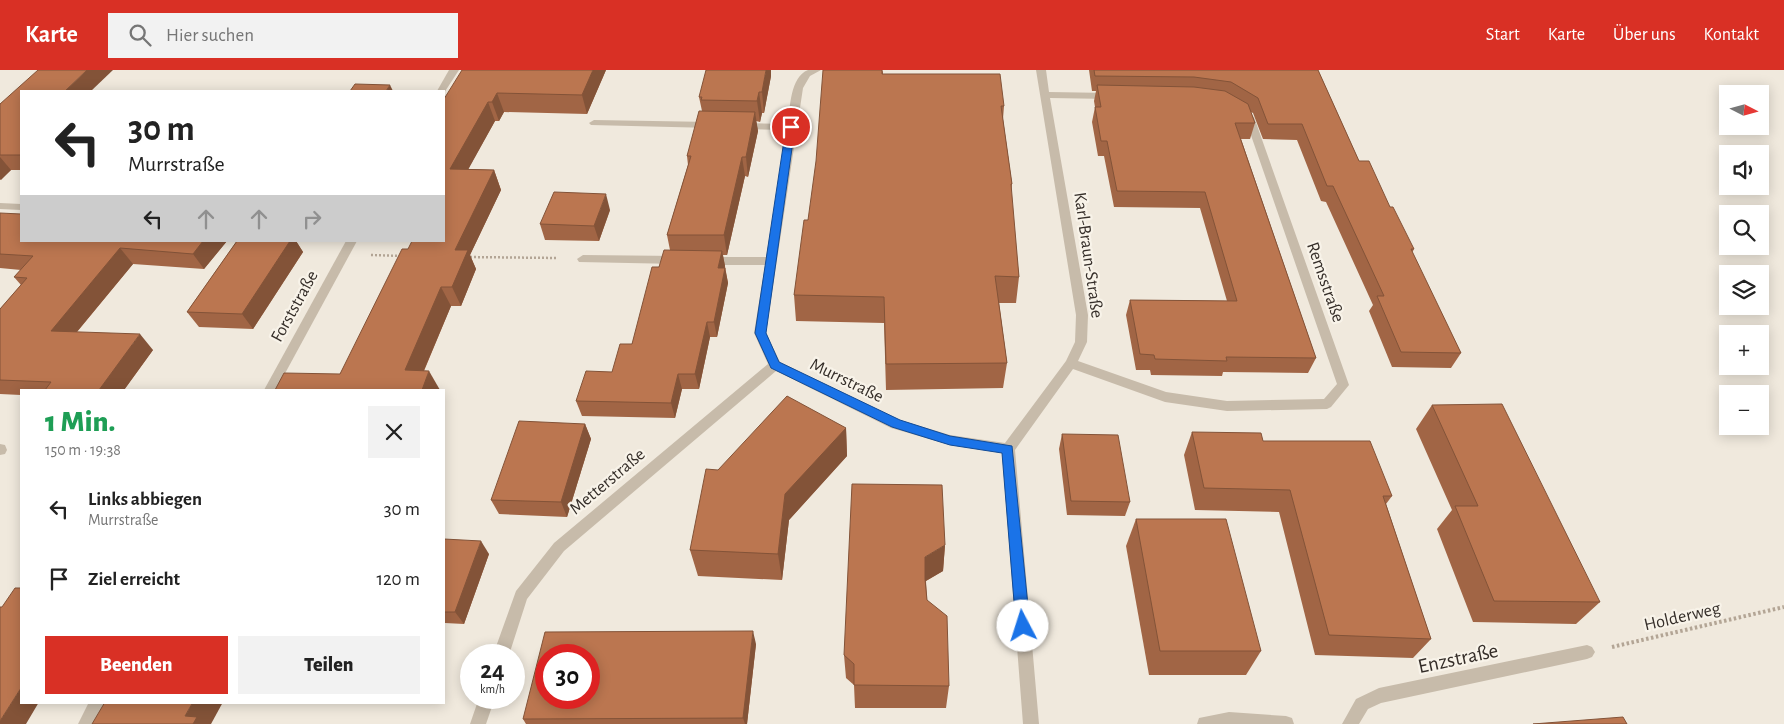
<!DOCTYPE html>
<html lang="de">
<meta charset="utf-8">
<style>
:root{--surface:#fff;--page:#f2f2f2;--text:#222;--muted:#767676;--accent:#d93025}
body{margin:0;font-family:"Alegreya Sans",sans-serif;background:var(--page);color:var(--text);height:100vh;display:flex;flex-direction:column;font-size:19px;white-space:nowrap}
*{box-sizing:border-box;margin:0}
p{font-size:16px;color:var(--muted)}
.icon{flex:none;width:28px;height:28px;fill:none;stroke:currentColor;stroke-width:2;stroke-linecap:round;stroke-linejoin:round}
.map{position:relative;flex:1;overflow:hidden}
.side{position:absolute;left:20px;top:319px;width:425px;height:315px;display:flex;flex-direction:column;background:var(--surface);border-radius:0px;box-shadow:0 2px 12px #0003}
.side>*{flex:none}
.hud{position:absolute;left:20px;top:20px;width:425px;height:152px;border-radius:0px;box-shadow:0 2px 12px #0003;background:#fff;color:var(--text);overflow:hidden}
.needle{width:32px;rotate:96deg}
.buttons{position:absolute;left:1719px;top:15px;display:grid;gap:10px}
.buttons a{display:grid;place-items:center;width:50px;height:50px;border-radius:0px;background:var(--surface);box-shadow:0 2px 12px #0003;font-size:25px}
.speed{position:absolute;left:460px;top:574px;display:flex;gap:10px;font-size:25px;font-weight:700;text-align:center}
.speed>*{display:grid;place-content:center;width:65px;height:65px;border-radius:50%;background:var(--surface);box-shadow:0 2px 12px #0003;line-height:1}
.speed small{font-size:12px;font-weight:400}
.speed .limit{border:8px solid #d22;background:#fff;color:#111}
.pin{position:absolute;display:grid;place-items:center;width:42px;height:42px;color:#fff;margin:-21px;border:2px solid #fff;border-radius:50%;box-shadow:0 1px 5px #0007}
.me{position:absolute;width:55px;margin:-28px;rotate:355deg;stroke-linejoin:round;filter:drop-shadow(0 0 4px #0008)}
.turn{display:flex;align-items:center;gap:18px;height:105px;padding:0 25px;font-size:22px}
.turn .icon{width:65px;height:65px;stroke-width:2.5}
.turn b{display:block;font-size:35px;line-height:42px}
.lanes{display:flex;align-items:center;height:48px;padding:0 25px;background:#0003;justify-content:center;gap:25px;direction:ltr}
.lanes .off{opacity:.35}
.round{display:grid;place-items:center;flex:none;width:52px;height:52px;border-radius:0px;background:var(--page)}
.overview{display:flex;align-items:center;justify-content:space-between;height:85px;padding:0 25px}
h1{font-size:30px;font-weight:800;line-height:38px;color:#1e9e55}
.cta{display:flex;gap:10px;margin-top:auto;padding:10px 25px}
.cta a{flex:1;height:58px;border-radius:0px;background:var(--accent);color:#fff;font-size:20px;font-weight:800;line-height:58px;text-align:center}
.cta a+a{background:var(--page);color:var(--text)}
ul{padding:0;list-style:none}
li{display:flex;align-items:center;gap:15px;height:70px;padding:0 25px}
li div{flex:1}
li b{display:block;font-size:19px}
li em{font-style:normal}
header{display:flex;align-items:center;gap:30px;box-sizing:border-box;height:70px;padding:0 25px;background:var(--accent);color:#fff}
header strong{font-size:24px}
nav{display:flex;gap:28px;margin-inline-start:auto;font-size:18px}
.search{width:350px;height:45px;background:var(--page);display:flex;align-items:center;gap:12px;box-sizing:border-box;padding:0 18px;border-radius:0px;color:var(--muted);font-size:19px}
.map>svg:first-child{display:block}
</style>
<header>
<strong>Karte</strong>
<div class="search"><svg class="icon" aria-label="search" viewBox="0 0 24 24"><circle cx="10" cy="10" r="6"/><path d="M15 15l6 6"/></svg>Hier suchen</div>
<nav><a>Start</a><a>Karte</a><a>Über uns</a><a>Kontakt</a></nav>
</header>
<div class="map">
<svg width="1784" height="654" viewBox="0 0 1784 654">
<rect width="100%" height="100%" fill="#f0e9dd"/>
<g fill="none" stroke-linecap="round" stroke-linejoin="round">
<g stroke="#b3a595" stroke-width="2.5" stroke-dasharray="2 2" stroke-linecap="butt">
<polyline points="371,185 403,186"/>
<polyline points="466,187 558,188"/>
</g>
<polyline stroke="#b3a595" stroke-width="4" stroke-dasharray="2.5 2.5" stroke-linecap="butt" points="1612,577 1784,537"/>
<g fill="#c7bbaa" fill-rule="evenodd">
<polygon points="449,0 459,0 444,23 437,21"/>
<path d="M 808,0 L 821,0 L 810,6 L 803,18 L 766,263 L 780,292 L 900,350 L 950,365 L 1005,373 L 1066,291 L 1075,272 L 1076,245 L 1036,0 L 1046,0 L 1049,22 L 1110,23 L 1115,26 L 1110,29 L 1050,28 L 1088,245 L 1087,272 L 1078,291 L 1166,322 L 1227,331 L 1324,329 L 1337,314 L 1245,48 L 1241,45 L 1246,42 L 1254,47 L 1349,315 L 1331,337 L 1327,339 L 1227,341 L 1165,332 L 1073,299 L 1015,380 L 1039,654 L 1023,654 L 1002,383 L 950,375 L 891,358 L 776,301 L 564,481 L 527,529 L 509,585 L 493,585 L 516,521 L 554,473 L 768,294 L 754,263 L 765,195 L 708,195 L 702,191 L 708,187 L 766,187 L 787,60 L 742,59 L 737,56 L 742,53 L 788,54 C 790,38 790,7 808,0 Z"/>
<polygon points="594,50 712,52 717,55 712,58 591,55 589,53"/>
<polygon points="0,133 21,134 21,140 0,139"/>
<polygon points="346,171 357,171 276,320 264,320"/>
<polygon points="583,185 678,186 684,190 678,194 579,192 577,189"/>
<polygon points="0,374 5,375 7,380 5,384 0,385"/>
<polygon points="1587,575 1592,577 1595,582 1592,587 1587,589 1381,633 1368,639 1359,654 1342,654 1356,629 1379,618"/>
<polygon points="479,628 495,628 486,654 470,654"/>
<polygon points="89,632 106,632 95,654 78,654"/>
<polygon points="1229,642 1286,646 1292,648 1294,654 1197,654 1199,648"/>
</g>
</g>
<g fill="#a16545">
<polygon points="606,0 587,44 504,42 499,51 495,51 468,99 494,100 501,120 470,185 476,199 461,236 451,236 424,301 440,320 275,320 340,304 408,179 444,171 444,29"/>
<polygon points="883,0 883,4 1004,36 1003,49 1012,114 1011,123 1019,207 1016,233 999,233 1007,293 1003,318 886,320 884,253 796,251 794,225 808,150"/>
<polygon points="1089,0 1318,0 1359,91 1390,137 1414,179 1412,183 1461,283 1451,298 1392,297 1369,241 1373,235 1326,132 1321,131 1297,70 1263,69 1253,43 1251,42 1255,53 1250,69 1241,69 1316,288 1308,303 1223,302 1222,306 1151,305 1150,300 1136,300 1126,245 1130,230 1227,231 1200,138 1114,137 1104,86 1098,86 1092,52 1095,37 1094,31 1096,21 1092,21"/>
<polygon points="771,6 764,43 762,43 760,52 756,51 758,61 748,107 745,106 727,185 723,185 728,213 717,267 710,267 699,319 682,319 675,348 582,346 576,331 612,302 632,274 659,197 670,180 667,165 688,95 687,86 702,41 699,27"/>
<polygon points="21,21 21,100 11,100 0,110 0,34"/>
<polygon points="610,140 599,171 545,170 540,154"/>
<polygon points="0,143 21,171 227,171 204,199 133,194 77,262 153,280 124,320 21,320 21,325 0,324 0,239 21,215 14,207 21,200 0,198"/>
<polygon points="237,171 296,171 303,182 253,259 199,257 187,242"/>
<polygon points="1432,335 1600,532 1576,554 1473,552 1437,459 1452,440 1416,359"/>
<polygon points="585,354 591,369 567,447 499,444 491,430"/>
<polygon points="846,358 847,386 789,450 782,510 698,506 690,480 718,400"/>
<polygon points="1192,362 1263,371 1392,426 1386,434 1431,569 1413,588 1315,585 1279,442 1195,440 1184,385"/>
<polygon points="1062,364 1130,432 1125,446 1067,445 1059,379"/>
<polygon points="1136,449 1261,581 1246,605 1149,605 1126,476"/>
<polygon points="444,469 489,484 464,554 445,553 444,556"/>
<polygon points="945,475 943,501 926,511 927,530 949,616 946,638 855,638 854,615 846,608 844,585"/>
<polygon points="756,574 747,654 526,654 523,649"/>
</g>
<g fill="#835338">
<polygon points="87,0 113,0 91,21 65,21"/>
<polygon points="593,0 606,0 587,44 582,25"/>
<polygon points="766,0 771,0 771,6 764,43 762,22"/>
<polygon points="390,15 393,21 386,21"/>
<polygon points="759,22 762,43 760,52 757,31"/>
<polygon points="497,23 504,42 499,51 492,32"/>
<polygon points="488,32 495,51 458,118 450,99"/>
<polygon points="755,42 758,61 748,107 746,87"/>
<polygon points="0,87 11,100 1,110 0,109"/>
<polygon points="742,87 745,106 727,185 724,165"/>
<polygon points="494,100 501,120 470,185 476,199 461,236 452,217 455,180"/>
<polygon points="606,124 610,140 599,171 594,156"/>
<polygon points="203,171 227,171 204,199 193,184"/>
<polygon points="290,171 296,171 303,182 253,259 242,244"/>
<polygon points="120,178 133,194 65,276 51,261"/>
<polygon points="722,181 725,196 721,213 718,198"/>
<polygon points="725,198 728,213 717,267 714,252"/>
<polygon points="441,217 451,236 416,319 405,300"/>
<polygon points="707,252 710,267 699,319 695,304"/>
<polygon points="140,264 153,280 124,320 99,320"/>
<polygon points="429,301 440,320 422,320"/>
<polygon points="678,304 682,319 675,348 671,333"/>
<polygon points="585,354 591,369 567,447 561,432"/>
<polygon points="846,358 847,386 789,450 782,510 778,484 785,424"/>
<polygon points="481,471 489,484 464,554 455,542"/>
<polygon points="945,475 943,501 924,512 925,487"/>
<polygon points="753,561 756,574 747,654 745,654 743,648"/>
<polygon points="21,618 21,632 39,632 26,654 0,654 0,651"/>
<polygon points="193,632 223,632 211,654 193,654 185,646"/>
</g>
<g fill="#bb7650" stroke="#835338" fill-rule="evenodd">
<polygon points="38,0 87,0 65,21 21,21 21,85 0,85 0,34"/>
<polygon points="462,0 593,0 582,25 497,23 492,32 488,32 450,99 494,100 455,180 468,180 452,217 441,217 405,300 429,301 422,320 275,320 284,303 340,304 402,179 408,179 412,171 444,171 444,29"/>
<polygon points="706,0 766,0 762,22 759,22 757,31 701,30 702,27 699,27"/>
<polygon points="823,0 882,0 882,4 1000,4 1004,36 1001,36 1012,114 1011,114 1019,207 995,206 1007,293 886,294 884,227 794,225 804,150 808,150 816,91"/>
<polygon points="1094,0 1318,0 1359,91 1369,91 1390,137 1393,137 1414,179 1411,179 1461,283 1401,282 1377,226 1384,226 1333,116 1327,116 1302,54 1268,54 1258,28 1231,12 1194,7 1095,6"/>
<polygon points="355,14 390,15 386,21 350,21"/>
<polygon points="1097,15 1194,17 1225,21 1248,34 1255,53 1235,53 1316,288 1226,287 1227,291 1155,289 1154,285 1140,284 1130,230 1237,231 1205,122 1117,121 1107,71 1101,71 1095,37 1101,37"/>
<polygon points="699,41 755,42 746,87 742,87 724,165 667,165 691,86 687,86"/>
<polygon points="554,122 606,124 594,156 540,154"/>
<polygon points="0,143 21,144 21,171 203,171 193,184 120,178 51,261 140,264 99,320 45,320 51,312 0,310 0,239 27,208 14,207 33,186 0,184"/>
<polygon points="237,171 290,171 242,244 187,242"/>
<polygon points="664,180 722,181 718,198 725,198 714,252 707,252 695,304 678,304 671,333 576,331 586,301 612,302 620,274 632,274 652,197 659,197"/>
<polygon points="787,326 846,358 785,424 778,484 690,480 706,399 718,400"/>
<polygon points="1502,334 1600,532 1494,531 1455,436 1478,436 1432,335"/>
<polygon points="519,351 585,354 561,432 491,430"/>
<polygon points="1192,362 1261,363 1263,371 1370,371 1392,426 1383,426 1431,569 1329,565 1290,420 1204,418"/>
<polygon points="1062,364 1118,365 1130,432 1071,431"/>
<polygon points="852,414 942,415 945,475 925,487 925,509 927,530 947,546 949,616 854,615 854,594 844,585"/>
<polygon points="1136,449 1226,449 1261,581 1160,581"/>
<polygon points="444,469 481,471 455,542 444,542"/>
<polygon points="15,518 21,518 21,618 0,651 0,537 2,537"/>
<path d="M 753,561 L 743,648 L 523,649 L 545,562 ZM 546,585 L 589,585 L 589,628 L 546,628 Z"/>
<polygon points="105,632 193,632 185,646 197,647 193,654 92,654"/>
<polygon points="1623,647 1627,654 1533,654"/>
</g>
<polygon fill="#1a73e8" stroke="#114b97" points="791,54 795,57 766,263 779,292 900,350 950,366 1012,376 1030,556 1028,560 1023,562 1018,560 1016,556 1002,383 950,375 892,357 771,298 755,263 786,57"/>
<g text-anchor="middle" stroke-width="4.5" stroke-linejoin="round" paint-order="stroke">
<g font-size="18" fill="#352e29" stroke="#f8f3e9">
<text transform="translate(1089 185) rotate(82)" y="6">Karl-Braun-Straße</text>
<text transform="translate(1326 212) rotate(71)" y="6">Remsstraße</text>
<text transform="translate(294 236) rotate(-61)" y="6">Forststraße</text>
<text transform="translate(847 310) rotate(26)" y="6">Murrstraße</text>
<text transform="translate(607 411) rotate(-40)" y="6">Metterstraße</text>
<text transform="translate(1682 546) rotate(-13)" y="6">Holderweg</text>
</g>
<g font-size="21" fill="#352e29" stroke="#f8f3e9">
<text transform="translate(1458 588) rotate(-12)" y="7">Enzstraße</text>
</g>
</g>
</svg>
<div class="buttons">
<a><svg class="needle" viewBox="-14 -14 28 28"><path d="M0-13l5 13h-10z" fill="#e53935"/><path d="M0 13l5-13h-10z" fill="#767676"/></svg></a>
<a><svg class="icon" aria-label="sound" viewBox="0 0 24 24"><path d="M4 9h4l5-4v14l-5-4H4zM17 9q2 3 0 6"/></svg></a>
<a><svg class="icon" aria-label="search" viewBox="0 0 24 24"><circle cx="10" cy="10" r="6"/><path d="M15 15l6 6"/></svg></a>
<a><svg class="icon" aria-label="layers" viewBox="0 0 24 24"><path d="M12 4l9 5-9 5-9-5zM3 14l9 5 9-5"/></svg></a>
<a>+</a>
<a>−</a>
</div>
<div class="speed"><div>24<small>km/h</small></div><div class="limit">30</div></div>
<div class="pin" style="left:791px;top:57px;background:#d93025"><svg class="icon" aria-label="arrive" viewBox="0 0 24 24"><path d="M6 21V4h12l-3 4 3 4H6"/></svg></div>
<svg class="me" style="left:1023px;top:556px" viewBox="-20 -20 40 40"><circle r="19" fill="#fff"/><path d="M0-13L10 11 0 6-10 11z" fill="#1a73e8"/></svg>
<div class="hud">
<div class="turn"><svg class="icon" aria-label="left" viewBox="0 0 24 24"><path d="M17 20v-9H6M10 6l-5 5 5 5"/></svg><div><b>30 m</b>Murrstraße</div></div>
<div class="lanes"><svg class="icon" aria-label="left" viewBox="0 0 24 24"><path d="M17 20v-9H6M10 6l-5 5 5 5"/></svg><svg class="icon off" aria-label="ahead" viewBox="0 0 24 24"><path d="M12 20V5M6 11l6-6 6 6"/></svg><svg class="icon off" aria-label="ahead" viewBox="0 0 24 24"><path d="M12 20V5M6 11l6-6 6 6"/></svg><svg class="icon off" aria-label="right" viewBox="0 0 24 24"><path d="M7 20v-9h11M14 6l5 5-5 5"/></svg></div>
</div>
<section class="side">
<div class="overview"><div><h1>1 Min.</h1><p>150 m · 19:38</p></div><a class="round"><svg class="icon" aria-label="close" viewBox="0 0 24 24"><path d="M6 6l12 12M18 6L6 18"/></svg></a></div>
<ul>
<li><svg class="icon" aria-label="left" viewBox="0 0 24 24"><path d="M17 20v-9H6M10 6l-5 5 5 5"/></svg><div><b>Links abbiegen</b><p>Murrstraße</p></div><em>30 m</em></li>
<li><svg class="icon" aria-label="arrive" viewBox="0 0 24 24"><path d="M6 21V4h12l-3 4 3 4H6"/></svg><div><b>Ziel erreicht</b></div><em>120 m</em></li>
</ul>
<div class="cta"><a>Beenden</a><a>Teilen</a></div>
</section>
</div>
